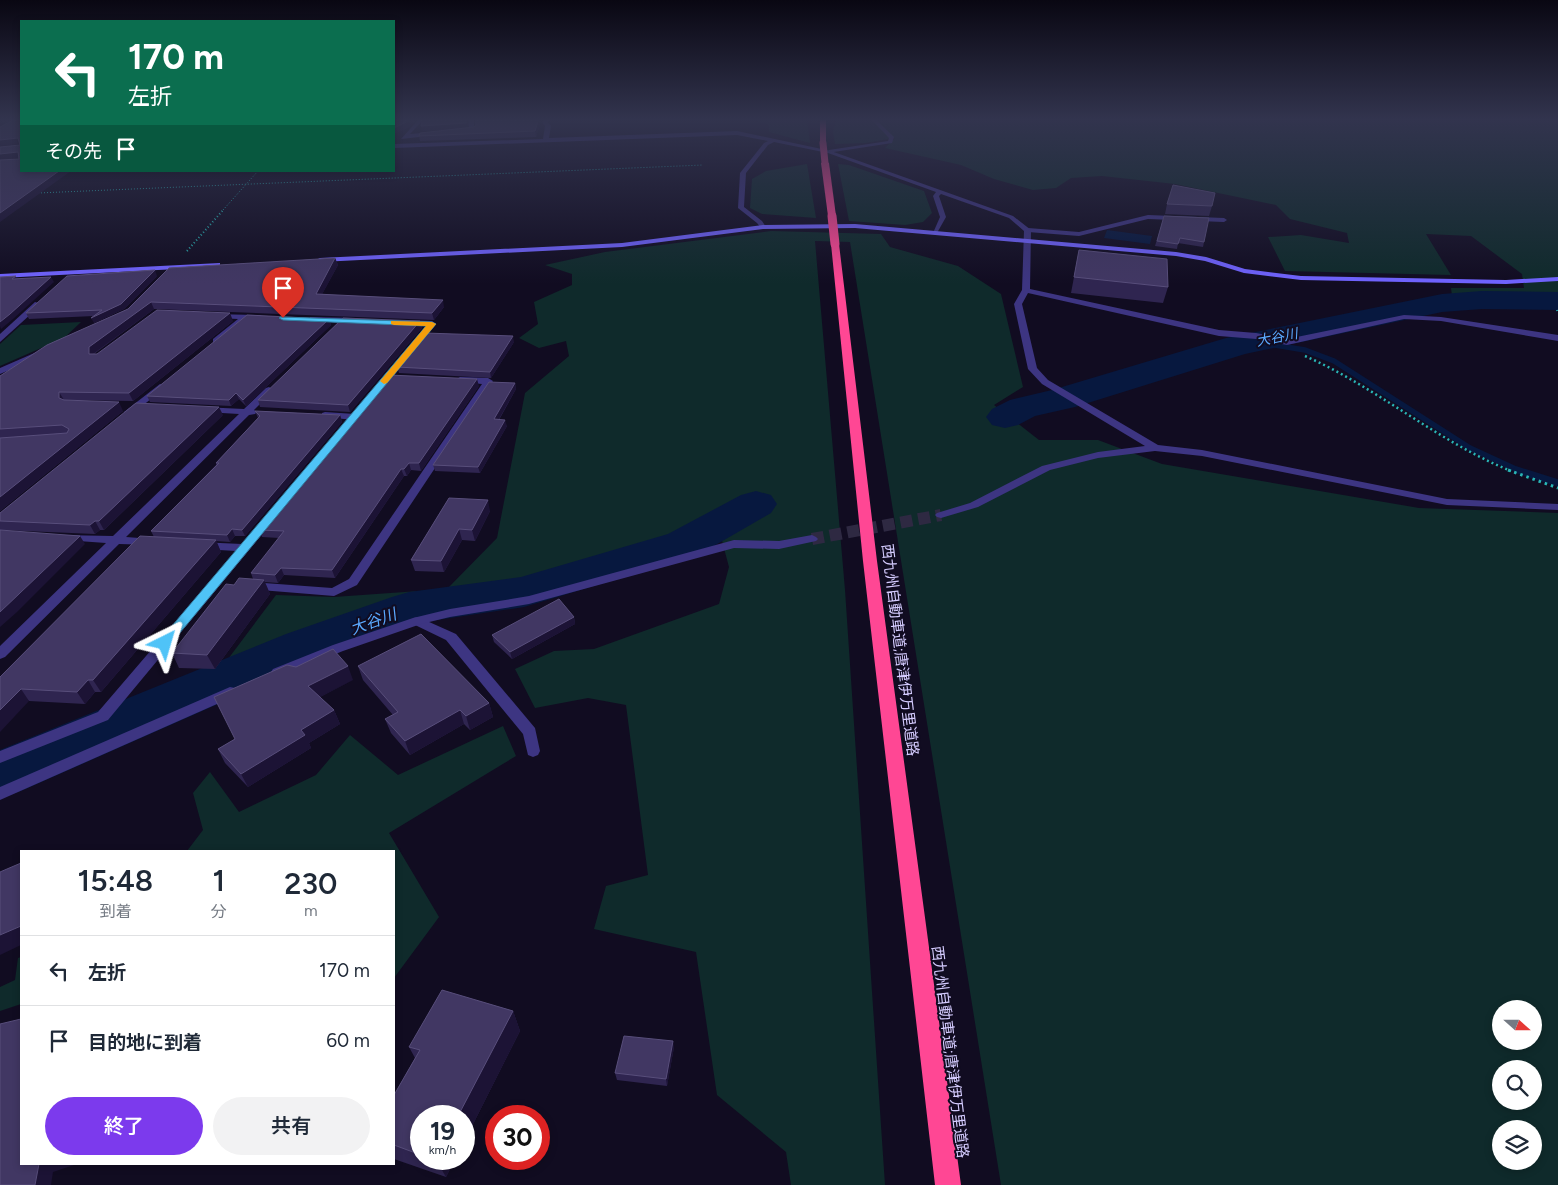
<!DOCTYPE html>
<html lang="ja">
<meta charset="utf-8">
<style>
:root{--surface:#fff;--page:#f2f2f3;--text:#1f2937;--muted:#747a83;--line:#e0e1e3;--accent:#7c3aed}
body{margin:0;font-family:Figtree,"Noto Sans JP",sans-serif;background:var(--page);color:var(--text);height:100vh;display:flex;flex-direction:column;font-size:19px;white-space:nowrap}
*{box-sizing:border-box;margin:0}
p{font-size:16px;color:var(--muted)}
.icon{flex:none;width:28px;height:28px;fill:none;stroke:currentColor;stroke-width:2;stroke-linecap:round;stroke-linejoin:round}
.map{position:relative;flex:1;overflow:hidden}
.details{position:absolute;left:20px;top:850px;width:375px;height:315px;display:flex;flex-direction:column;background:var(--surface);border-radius:0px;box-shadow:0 2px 8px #0003}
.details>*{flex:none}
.banner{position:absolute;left:20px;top:20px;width:375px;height:152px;border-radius:0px;box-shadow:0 2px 8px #0003;background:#0b6e4f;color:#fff;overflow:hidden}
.needle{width:32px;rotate:111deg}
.tools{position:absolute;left:1492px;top:1000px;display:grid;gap:10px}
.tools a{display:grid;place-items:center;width:50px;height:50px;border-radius:50%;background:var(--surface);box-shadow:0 2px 8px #0003;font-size:25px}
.speed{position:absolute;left:410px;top:1105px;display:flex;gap:10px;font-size:25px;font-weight:700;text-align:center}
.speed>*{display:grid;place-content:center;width:65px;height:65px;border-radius:50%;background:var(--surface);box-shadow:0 2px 8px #0003;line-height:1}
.speed small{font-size:12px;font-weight:400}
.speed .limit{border:8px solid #d22;background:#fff;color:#111}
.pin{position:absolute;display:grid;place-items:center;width:42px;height:42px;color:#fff;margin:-51px -21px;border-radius:50% 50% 50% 0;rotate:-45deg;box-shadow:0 0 5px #0007}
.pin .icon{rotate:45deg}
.me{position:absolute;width:55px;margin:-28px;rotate:40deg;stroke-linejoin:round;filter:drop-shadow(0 0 4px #0008)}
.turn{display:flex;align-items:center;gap:18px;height:105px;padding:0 25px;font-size:22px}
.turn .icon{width:65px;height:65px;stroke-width:2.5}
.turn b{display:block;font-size:35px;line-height:42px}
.then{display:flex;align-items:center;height:48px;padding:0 25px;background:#0003;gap:10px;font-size:19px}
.eta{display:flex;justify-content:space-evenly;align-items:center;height:85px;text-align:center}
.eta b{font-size:30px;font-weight:600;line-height:35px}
.button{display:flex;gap:10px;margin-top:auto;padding:10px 25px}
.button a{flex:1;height:58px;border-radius:30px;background:var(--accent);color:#fff;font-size:20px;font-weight:600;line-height:58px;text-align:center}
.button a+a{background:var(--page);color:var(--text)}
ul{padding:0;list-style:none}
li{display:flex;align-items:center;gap:15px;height:70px;padding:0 25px;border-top:1px solid var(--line)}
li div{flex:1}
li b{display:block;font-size:19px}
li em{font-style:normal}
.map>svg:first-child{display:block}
</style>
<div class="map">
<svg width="1558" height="1185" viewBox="0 0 1558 1185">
<rect width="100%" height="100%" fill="#110c21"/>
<g fill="#0f2a2b" fill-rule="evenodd">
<polygon points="752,119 807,119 810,143 769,132 769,125"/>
<polygon points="836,119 1558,119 1558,297 1452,296 1451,288 1524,288 1522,274 1471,236 1426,234 1451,275 1285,271 1268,237 1301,235 1349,243 1347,233 1290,219 1276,205 1175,184 1102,176 1071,178 1056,188 1033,190 994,179 961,165 885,148 895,138 865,143 835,144 833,132"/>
<polygon points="807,164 816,218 762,214 750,208 752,179 766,171"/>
<polygon points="838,164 849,165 924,191 932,213 923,222 905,225 849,221"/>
<path d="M 771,231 L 881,234 L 890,247 L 958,266 L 1001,294 L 1023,387 L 994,405 L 1039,440 L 1098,440 L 1162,464 L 1419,508 L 1558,513 L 1558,1185 L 1001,1185 L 850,242 L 815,241 L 845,590 L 885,1185 L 791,1185 L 786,1152 L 717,1095 L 696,952 L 594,929 L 606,886 L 648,875 L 626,705 L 588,698 L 535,708 L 515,669 L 554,651 L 594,649 L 719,604 L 729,567 L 717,522 L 529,583 L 447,589 L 216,675 L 276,595 L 334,597 L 447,589 L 497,538 L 525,393 L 569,356 L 566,341 L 539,348 L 519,338 L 538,324 L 534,302 L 572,285 L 572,274 L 545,265 L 605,252 ZM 1501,1009 L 1534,1009 L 1534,1041 L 1501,1041 ZM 1501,1069 L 1534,1069 L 1534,1101 L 1501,1101 ZM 1501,1129 L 1534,1129 L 1534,1161 L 1501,1161 Z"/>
<polygon points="81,322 64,338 0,366 0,344 21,325"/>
<polygon points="503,726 516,756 389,833 439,917 394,978 394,851 187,851 203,830 193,793 210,772 239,812 316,775 350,735 398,775"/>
<polygon points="21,957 21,1004 0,1011 0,987 15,980 18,958"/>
</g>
<polygon fill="#07183f" points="1107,230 1152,236 1150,244 1104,238"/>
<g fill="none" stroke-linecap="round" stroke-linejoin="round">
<polyline stroke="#07183f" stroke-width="5.5" points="1257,342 1305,350 1334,361 1470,448 1520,471"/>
<polyline stroke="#07183f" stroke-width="7" points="1517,470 1558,483"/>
<g fill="#07183f" fill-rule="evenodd">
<polygon points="1482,291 1558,292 1558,310 1482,309 1442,312 1245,354 1075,407 1035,416 1018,425 1005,428 992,425 986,417 992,409 1010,400 1052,390 1226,338 1442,294"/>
<polygon points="756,491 771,495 777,504 771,513 700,554 524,607 417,623 322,658 21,791 0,798 0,750 286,634 392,597 409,592 521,577 668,534 741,495"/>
</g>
<polyline stroke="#2e2942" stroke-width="12" stroke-dasharray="12 6" stroke-linecap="butt" points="812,539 941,515"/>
<g stroke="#29b6b6" stroke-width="1" stroke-dasharray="1 2" stroke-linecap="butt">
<polyline points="38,193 703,165"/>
<polyline points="223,210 258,171"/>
</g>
<g stroke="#29b6b6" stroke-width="2" stroke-dasharray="1 2.5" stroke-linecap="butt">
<polyline points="187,251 224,209"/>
<polyline points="1557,310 1558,313"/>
</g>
<path stroke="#29b6b6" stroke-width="2.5" stroke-dasharray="2 3" stroke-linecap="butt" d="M 1305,356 C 1378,388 1438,442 1511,471"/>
<polyline stroke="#29b6b6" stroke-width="3" stroke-dasharray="2.5 4" stroke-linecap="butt" points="1508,470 1558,488"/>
<g fill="#3d3582" fill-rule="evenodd">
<polygon points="872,120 876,120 894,137 892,143 827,153 829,150 888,141 889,138"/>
<polygon points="1148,215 1224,218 1227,220 1224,222 1148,219 1079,236 1028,232 1025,230 1028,228 1079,232"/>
<polygon points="418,617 456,634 535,728 540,751 538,755 533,757 528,755 523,734 446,640 413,624 412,621 413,618"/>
</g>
<g fill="#3d3582" fill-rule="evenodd">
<polygon points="419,119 424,119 410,134 435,132 437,135 401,139"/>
<polygon points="468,119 474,119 474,132 458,133 458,131 469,130"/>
<polygon points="546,119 552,119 548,122 551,126 549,138 737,131 831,151 1013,216 1031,230 1030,289 1219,330 1256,333 1287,339 1404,315 1441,317 1558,335 1558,341 1441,321 1404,319 1287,345 1256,339 1219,336 1028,293 1022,304 1037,368 1048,380 1158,445 1202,450 1447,499 1558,504 1558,510 1447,505 1202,456 1155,451 1098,458 1050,470 978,507 941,518 937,517 935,515 937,513 970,503 1042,466 1098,452 1145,446 1042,384 1028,369 1014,304 1022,290 1024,231 1009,218 941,194 939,196 946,217 937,233 933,233 940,217 933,196 936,192 828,153 774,142 768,145 746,173 744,207 762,221 766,227 761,228 757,223 738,208 740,173 764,143 768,141 737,135 394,148 394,144 543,139 545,126 542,122"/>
<polygon points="35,302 42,304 0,342 0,334"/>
<polygon points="212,314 260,315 264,317 260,319 247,319 216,344 213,343 213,339 238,319 215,318 212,318"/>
<polygon points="310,317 357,318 361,321 357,324 313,321 310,321"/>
<polygon points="405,320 432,321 436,324 382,390 376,390 376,386 426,326 402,325 402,321"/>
<polygon points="39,351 42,352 42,356 0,374 0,368"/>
<polygon points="460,377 488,378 493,381 357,585 334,596 247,589 245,586 247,583 251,582 332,588 349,579 482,384 457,382 455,380"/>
<polygon points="160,384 163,385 163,389 130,416 124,416 124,412"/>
<polygon points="269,387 274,390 254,410 257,412 255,414 249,415 126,537 153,539 155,542 153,545 119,544 5,657 0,659 0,646 106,543 64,540 58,537 60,535 113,536 239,414 205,412 200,409 202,407 244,409 266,388"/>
<polygon points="325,412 355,414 360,417 355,420 322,417 322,413"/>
<polygon points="270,515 276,518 274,520 108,720 0,763 0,751 98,712 236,551 202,549 198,548 196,545 198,542 242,544 266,516"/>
<polygon points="812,535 816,537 818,539 816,541 779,549 734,548 529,604 450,617 421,624 343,651 283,675 273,675 271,672 273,669 333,645 413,618 450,609 529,596 734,540 779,541"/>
<polygon points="230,687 235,688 237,692 235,696 0,800 0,787"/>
</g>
<g fill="#7063ff" fill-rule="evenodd">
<polygon points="855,224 1176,252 1206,257 1245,269 1301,276 1506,280 1558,277 1558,281 1506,284 1301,280 1244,273 1205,261 1176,256 855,228 763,229 622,247 320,262 316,260 320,258 622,243 763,225"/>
<polygon points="220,263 220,267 217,267 0,278 0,274"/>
</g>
<g fill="#ff4794" fill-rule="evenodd">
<polygon points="820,119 826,119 826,143 823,145 820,143"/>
<polygon points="825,161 829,163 836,216 832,218 828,216 821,163"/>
<polygon points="835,241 839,244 877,561 961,1185 935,1185 863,561 831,244"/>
</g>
<polyline stroke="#ff4794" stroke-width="7" points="823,143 825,163"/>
<polyline stroke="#ff4794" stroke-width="9" points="832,216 835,244"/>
</g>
<g fill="#2f2550">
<polygon points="469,118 467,128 542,118 536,137 420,141 419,136 460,129 422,131"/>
<polygon points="1167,204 1212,206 1209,216 1165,214"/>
<polygon points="1164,216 1204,242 1203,247 1178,243 1177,249 1155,246"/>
<polygon points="1079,250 1168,287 1163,303 1071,293"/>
<polygon points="335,258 338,265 322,294 444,307 434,320 154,309 94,354 97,354 233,321 133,401 64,400 123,411 0,511 0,438 67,433 0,438 0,376 128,309 169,268"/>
<polygon points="157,276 124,309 94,323 94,316 29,319 26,313"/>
<polygon points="329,319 331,325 246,406 239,399 231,406 150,402 147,396"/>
<polygon points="420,321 422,328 350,412 260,407 258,400"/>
<polygon points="514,342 491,378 399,373 397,367"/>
<polygon points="515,383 516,389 499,420 507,426 480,473 435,471 433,465"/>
<polygon points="479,386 421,471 411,470 407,476 404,476 335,578 284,575 278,583 265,582 270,594 215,669 179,668 172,653 234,585 253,579 251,573 279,538 262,537 259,530"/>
<polygon points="255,411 340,415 342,422 245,536 235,536 230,542 216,541 221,552 101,692 95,692 85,704 29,701 0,677 154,537 151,531 216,465 216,463 258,418"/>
<polygon points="223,415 104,530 100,530 95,534 0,530 0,513"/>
<polygon points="449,498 490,511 475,541 462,540 444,572 415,571 411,560"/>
<polygon points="574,617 575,624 512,659 494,642 492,635"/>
<polygon points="358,666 489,703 493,717 470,730 464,724 410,755 391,733 385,719 393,715 363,680"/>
<polygon points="353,680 320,697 334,710 340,724 309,743 311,748 248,787 225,763 218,749 235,739"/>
<polygon points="513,1011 520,1031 464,1142 464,1116 421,1116 421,1159 455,1159 446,1177 394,1159 394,1095 415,1058 409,1047"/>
<polygon points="674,1047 667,1086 617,1080 615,1073"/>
</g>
<g fill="#1c1335">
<polygon points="0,118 17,118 0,125"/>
<polygon points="411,118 418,118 410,127 394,134 394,128"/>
<polygon points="469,118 467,128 422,131 421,126"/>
<polygon points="539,118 542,118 536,137 535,131"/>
<polygon points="18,138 21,144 0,146 0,140"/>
<polygon points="18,152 21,158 0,160 0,154"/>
<polygon points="59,171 71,171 0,222 0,213"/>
<polygon points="335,258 338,265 318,302 316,294"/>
<polygon points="155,270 157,276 124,309 94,323 91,318 121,304"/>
<polygon points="51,277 54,282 13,319 1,329 0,326 0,322"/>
<polygon points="443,300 444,307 434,320 432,313"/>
<polygon points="151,302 154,309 93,354 89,354 89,347"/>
<polygon points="230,313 233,321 133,401 129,393"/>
<polygon points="329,319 331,325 246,406 243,400"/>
<polygon points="420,321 422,328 350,412 348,405"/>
<polygon points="513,336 514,342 491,378 490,372"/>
<polygon points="477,379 479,386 421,471 419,463"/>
<polygon points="515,383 516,389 495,426 494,419"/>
<polygon points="59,392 64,400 59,398"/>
<polygon points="236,393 239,399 231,406 229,400"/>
<polygon points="119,402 123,411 0,511 0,497"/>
<polygon points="219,407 223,415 104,530 99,521"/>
<polygon points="340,415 342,422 245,536 242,530"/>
<polygon points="505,420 507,426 480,473 478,467"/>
<polygon points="409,463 411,470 407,476 404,469"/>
<polygon points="401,469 404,476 335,578 332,570"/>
<polygon points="488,500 490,511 475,541 472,530"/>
<polygon points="95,521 100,530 95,534 90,525"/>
<polygon points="232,529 235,536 230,542 227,535"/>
<polygon points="459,529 462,540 444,572 441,561"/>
<polygon points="80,536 85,544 17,612 0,627 0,612"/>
<polygon points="216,540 221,552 101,692 93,680"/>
<polygon points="281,568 284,575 278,583 275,575"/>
<polygon points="264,580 270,594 215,669 207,655"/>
<polygon points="574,617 575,624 512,659 510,652"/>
<polygon points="348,666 353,680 314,700 308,686"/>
<polygon points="88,680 95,692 85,704 77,692"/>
<polygon points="21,689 29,701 0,732 0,710"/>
<polygon points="489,703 493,717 470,730 466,716"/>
<polygon points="334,710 340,724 309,743 311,748 248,787 241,774 301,730"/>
<polygon points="460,710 464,724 410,755 405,741"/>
<polygon points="21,926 21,945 0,955 0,935"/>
<polygon points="513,1011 520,1031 464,1142 464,1116 458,1116"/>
<polygon points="673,1041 674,1047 667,1086 666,1079"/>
<polygon points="436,1159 455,1159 446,1177 436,1160"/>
<polygon points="39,1164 77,1164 53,1172 51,1185 35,1185"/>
</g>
<g fill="#413763" stroke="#584e7b">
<polygon points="17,118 21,118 21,171 59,171 0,213 0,160 19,159 18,152 0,154 0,147 20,145 18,138 0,140 0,127"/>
<polygon points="394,118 411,118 408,121 394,128"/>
<polygon points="423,118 467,118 466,123 421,126"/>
<polygon points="475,118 539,118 535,131 419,136 420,133 474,127 476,125"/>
<polygon points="1173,185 1215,193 1212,206 1167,204"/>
<polygon points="1164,216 1209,218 1204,242 1180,238 1178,244 1157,241"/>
<polygon points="1079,250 1167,259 1168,287 1074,277"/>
<polygon points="335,258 316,294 443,300 432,313 151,302 89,347 89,354 97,354 157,310 230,313 129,393 59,392 59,398 64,400 119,402 0,497 0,438 67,433 69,429 62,425 0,429 0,376 47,345 128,309 169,268"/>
<polygon points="155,270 121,304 91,318 102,310 26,313 67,276"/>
<polygon points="16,276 12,279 51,277 10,314 0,322 0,277"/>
<polygon points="247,315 329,319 243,400 236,393 229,400 147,396"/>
<polygon points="343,318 420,321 348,405 258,400"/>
<polygon points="425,333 513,336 490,372 397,367"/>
<polygon points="389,375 477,379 419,463 409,463 404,469 401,469 332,570 281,568 275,575 251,573 284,531 259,530"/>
<polygon points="489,382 515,383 494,419 505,420 478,467 433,465"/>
<polygon points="136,403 219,407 99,521 95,521 90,525 0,521 0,513"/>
<polygon points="255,411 340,415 242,530 232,529 227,535 151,531 219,463 216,463 260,416"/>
<polygon points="449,498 488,500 472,530 459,529 441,561 411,560"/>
<polygon points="0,530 80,536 0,612"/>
<polygon points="140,536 216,540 93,680 88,680 77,692 21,689 0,710 0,677"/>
<polygon points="239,578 264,580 207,655 172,653 226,584 234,585"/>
<polygon points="559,599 574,617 510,652 492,635"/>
<polygon points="421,634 489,703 466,716 460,710 405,741 385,719 398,712 358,666"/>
<polygon points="333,649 348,666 308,686 334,710 301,730 305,735 241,774 218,749 235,739 214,697 287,665 296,667"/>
<polygon points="21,863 21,926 0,935 0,872"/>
<polygon points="442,990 513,1011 458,1116 421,1116 421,1155 394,1145 394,1095 420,1050 409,1047"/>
<polygon points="21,1019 21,1164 39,1164 35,1185 0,1185 0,1024"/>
<polygon points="624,1036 673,1041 666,1079 615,1073"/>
</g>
<linearGradient id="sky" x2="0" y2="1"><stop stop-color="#090712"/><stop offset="0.42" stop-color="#32344e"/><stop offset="1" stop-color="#32344e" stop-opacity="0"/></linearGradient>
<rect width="1558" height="284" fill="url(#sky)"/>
<polygon fill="#4fc3f7" stroke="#337fa1" points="280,317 432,322 436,324 169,646 160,646 159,643 160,640 426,326 283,320 279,318"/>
<polygon fill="#f59e0b" points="391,321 432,322 436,324 387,383 384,384 380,381 381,380 426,326 394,325 391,324"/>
<g text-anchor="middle" stroke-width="4" stroke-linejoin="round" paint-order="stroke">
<g font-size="14" font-style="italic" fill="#5aa9ff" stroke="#110c21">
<text transform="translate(1277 337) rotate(-11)" y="5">大谷川</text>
</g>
<g font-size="15" fill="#d5ccff" stroke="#110c21">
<text transform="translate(900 650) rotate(83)" y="5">西九州自動車道;唐津伊万里道路</text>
<text transform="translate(950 1052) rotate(83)" y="5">西九州自動車道;唐津伊万里道路</text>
</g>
<g font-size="16" font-style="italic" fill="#5aa9ff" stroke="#110c21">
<text transform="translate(373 621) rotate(-20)" y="6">大谷川</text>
</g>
</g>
</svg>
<div class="tools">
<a><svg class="needle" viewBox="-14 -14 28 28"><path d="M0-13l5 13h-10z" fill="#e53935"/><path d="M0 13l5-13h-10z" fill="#747a83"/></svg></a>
<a><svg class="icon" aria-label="search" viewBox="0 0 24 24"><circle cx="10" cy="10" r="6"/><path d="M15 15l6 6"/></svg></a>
<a><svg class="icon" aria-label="layers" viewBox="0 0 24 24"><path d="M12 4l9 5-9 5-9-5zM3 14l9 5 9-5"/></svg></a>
</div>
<div class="speed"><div>19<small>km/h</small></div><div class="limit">30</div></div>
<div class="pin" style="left:283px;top:318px;background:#d93025"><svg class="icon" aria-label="arrive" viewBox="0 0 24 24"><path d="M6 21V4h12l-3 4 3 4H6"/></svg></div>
<svg class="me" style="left:165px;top:643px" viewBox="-20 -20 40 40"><path d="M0-17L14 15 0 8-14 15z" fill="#4fc3f7" stroke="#fff" stroke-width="4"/></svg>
<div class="banner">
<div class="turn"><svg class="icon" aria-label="left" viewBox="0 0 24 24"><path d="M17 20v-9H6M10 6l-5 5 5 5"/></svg><div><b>170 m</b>左折</div></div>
<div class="then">その先<svg class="icon" aria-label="arrive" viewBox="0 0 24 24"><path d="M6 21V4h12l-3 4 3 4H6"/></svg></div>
</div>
<section class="details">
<div class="eta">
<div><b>15:48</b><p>到着</p></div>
<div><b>1</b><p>分</p></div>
<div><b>230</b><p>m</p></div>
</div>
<ul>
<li><svg class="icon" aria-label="left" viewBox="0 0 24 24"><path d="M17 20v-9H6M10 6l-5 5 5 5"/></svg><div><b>左折</b></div><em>170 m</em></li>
<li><svg class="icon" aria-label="arrive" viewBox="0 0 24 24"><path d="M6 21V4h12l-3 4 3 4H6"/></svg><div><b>目的地に到着</b></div><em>60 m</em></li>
</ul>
<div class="button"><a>終了</a><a>共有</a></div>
</section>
</div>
